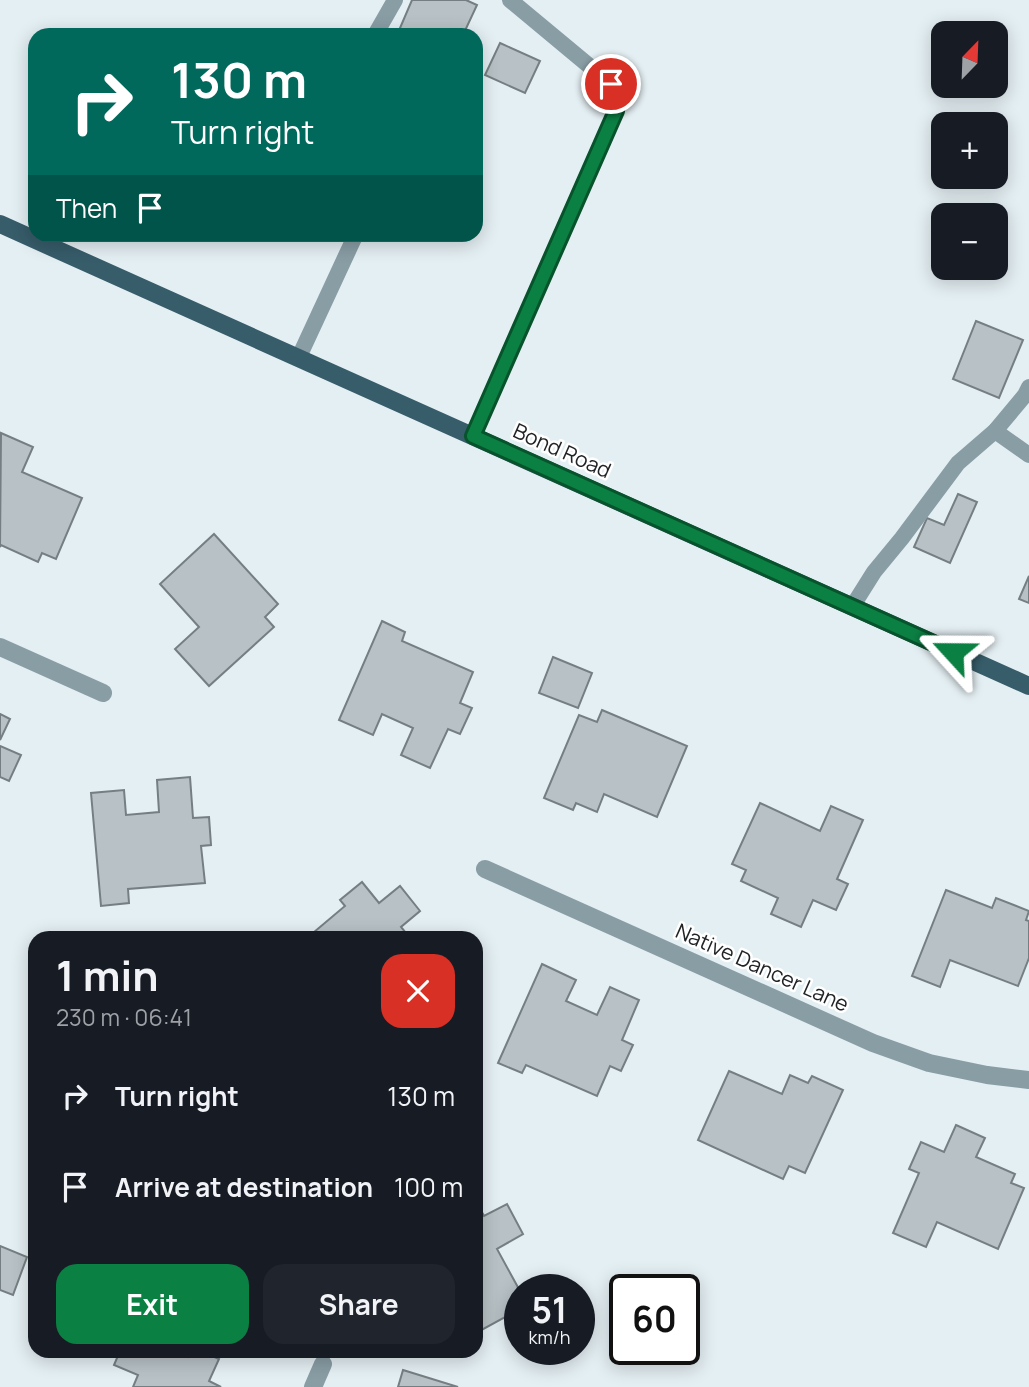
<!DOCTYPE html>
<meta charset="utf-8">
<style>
:root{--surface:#171b24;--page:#20242c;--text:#f1f3f6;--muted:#9ea1a6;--accent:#0b8043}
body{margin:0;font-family:Manrope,sans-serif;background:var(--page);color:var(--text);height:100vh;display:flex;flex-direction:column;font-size:26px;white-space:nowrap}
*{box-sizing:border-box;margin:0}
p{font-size:23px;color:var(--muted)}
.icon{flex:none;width:38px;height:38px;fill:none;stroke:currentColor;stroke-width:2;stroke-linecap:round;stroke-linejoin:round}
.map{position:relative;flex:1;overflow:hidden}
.side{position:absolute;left:28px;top:931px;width:455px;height:427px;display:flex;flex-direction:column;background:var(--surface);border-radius:21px;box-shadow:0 4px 18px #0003}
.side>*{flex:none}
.top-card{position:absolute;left:28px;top:28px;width:455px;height:214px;border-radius:21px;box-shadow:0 4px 18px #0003;background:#00695c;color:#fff;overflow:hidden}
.needle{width:46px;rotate:23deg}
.fabs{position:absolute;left:931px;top:21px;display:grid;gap:14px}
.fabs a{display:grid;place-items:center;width:77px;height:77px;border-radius:14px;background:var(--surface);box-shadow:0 4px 18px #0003;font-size:35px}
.speed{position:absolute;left:504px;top:1274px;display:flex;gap:14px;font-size:35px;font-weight:700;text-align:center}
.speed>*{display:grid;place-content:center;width:91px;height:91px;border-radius:50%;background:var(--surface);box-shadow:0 4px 18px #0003;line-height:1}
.speed small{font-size:18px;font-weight:400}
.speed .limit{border:4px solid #111;border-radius:10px;background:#fff;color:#111}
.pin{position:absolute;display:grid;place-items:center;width:60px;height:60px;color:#fff;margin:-30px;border:4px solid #fff;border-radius:50%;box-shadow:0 2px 7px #0007}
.me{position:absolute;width:77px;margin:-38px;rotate:294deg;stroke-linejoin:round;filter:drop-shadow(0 0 5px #0008)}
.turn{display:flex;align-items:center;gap:24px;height:147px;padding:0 28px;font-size:32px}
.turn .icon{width:91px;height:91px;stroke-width:2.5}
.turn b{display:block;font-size:49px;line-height:60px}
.then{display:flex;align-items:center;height:66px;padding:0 28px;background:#0003;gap:14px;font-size:26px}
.round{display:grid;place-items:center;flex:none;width:74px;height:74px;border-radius:21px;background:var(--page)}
.summary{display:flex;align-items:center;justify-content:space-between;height:119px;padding:0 28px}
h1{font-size:42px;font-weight:700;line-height:52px}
.action{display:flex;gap:14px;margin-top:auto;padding:14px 28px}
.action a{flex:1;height:80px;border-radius:21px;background:var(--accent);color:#fff;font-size:28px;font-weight:700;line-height:80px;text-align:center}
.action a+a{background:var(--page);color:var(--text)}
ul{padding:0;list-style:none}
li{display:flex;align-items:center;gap:21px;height:91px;padding:0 28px}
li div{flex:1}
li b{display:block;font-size:26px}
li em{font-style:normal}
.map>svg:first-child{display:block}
</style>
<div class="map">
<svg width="1029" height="1387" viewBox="0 0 1029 1387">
<rect width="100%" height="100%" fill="#e4eff3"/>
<g fill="#b8c2c6" stroke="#757f83" stroke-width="2">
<polygon points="412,0 466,0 477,5 463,35 397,35"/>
<polygon points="500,43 540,61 525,93 485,75"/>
<polygon points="976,321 1023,340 999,398 953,379"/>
<polygon points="1,433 33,447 22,472 82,498 56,559 42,553 38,562 1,545 0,547"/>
<polygon points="958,494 977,502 950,563 914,547 927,518 944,525"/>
<polygon points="214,534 278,604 265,617 274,627 209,686 175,649 199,627 160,584"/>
<polygon points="1029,576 1029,603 1019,599"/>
<polygon points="382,621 405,632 402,641 473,672 460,703 472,708 460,734 448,729 430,768 401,755 413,728 382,714 373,735 339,720"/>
<polygon points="553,657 592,673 578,708 539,693"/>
<polygon points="602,710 687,746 657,817 604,794 597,812 576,803 573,810 544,798 579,715 597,722"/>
<polygon points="0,714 10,719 0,740"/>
<polygon points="0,746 21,755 9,781 0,777"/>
<polygon points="190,777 193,818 209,817 211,845 201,846 205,883 128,889 129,903 101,906 91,793 124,790 126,815 159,812 157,780"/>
<polygon points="760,803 820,831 831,806 863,820 837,879 848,884 836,910 813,900 801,927 771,914 778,898 741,881 746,870 732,864"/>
<polygon points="362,882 379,903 400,886 420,911 401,927 410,938 307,938 345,906 340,900"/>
<polygon points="946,890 992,908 996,898 1029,911 1026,920 1029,921 1029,958 1018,986 950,960 940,987 912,976"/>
<polygon points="542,964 576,980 566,1001 597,1015 610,987 639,1000 622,1040 633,1045 621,1071 610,1066 597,1096 526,1065 522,1073 498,1063"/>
<polygon points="729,1071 782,1094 790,1075 808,1083 812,1076 843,1090 805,1173 789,1166 783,1179 698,1140"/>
<polygon points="956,1125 985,1138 976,1157 1015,1174 1011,1183 1024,1188 998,1249 937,1222 926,1247 893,1233 919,1173 909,1169 921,1142 944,1152"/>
<polygon points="476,1201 484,1216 507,1204 523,1234 497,1249 520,1291 520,1309 476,1333"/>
<polygon points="0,1246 27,1257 13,1295 0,1290"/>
<polygon points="120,1351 174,1351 188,1357 190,1351 201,1351 219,1359 209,1381 221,1387 133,1387 138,1375 114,1365"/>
<polygon points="403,1370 458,1387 398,1387"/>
</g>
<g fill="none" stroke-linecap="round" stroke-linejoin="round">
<g stroke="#899da5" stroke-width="16">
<polyline points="375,35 395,0"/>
<polyline points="299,357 356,234"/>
<polyline points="995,431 1029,455"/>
<polyline points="473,436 616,111 617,96 611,84 510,0"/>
<polyline points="852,607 874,572 902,538 958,463 995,431 1025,395 1029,387"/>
</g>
<g stroke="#899da5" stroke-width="18">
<polyline points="0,647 103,693"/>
<polyline points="485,869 873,1043 929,1063 987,1075 1029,1080"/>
<polyline points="313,1387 323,1364"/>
</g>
<polyline stroke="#375c6a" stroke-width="18" points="0,224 1029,686"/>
</g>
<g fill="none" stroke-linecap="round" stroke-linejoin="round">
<defs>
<polyline id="route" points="611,84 617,96 616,111 473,436 953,652"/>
</defs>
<use href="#route" stroke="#07532c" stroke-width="18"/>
<use href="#route" stroke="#0b8043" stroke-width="12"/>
</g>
<g text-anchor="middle" stroke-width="5" stroke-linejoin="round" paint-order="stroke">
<g font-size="21" fill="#202426" stroke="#fff">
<text transform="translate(562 451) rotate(24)" y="7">Bond Road</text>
<text transform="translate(762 968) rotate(24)" y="7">Native Dancer Lane</text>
</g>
</g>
</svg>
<div class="fabs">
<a><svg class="needle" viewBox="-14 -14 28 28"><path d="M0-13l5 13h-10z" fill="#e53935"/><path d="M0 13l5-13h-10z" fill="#9ea1a6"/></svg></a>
<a>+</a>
<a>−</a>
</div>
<div class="speed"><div>51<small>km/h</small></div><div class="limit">60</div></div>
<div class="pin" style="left:611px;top:84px;background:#d93025"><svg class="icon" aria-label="arrive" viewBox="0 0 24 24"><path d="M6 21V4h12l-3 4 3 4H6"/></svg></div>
<svg class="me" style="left:953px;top:652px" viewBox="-20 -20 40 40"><path d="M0-17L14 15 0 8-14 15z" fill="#0b8043" stroke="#fff" stroke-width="4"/></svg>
<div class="top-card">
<div class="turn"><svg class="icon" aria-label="right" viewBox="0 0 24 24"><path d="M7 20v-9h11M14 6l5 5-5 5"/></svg><div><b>130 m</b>Turn right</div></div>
<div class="then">Then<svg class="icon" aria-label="arrive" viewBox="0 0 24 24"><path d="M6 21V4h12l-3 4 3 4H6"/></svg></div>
</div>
<section class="side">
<div class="summary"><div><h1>1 min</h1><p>230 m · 06:41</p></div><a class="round" style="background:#d93025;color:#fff"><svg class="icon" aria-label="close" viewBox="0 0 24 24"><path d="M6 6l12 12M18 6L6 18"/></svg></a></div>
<ul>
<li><svg class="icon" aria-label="right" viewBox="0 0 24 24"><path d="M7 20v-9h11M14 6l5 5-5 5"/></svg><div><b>Turn right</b></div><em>130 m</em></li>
<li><svg class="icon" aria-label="arrive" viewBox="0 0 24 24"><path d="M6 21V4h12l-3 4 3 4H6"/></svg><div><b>Arrive at destination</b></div><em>100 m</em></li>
</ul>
<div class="action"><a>Exit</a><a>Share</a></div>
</section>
</div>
